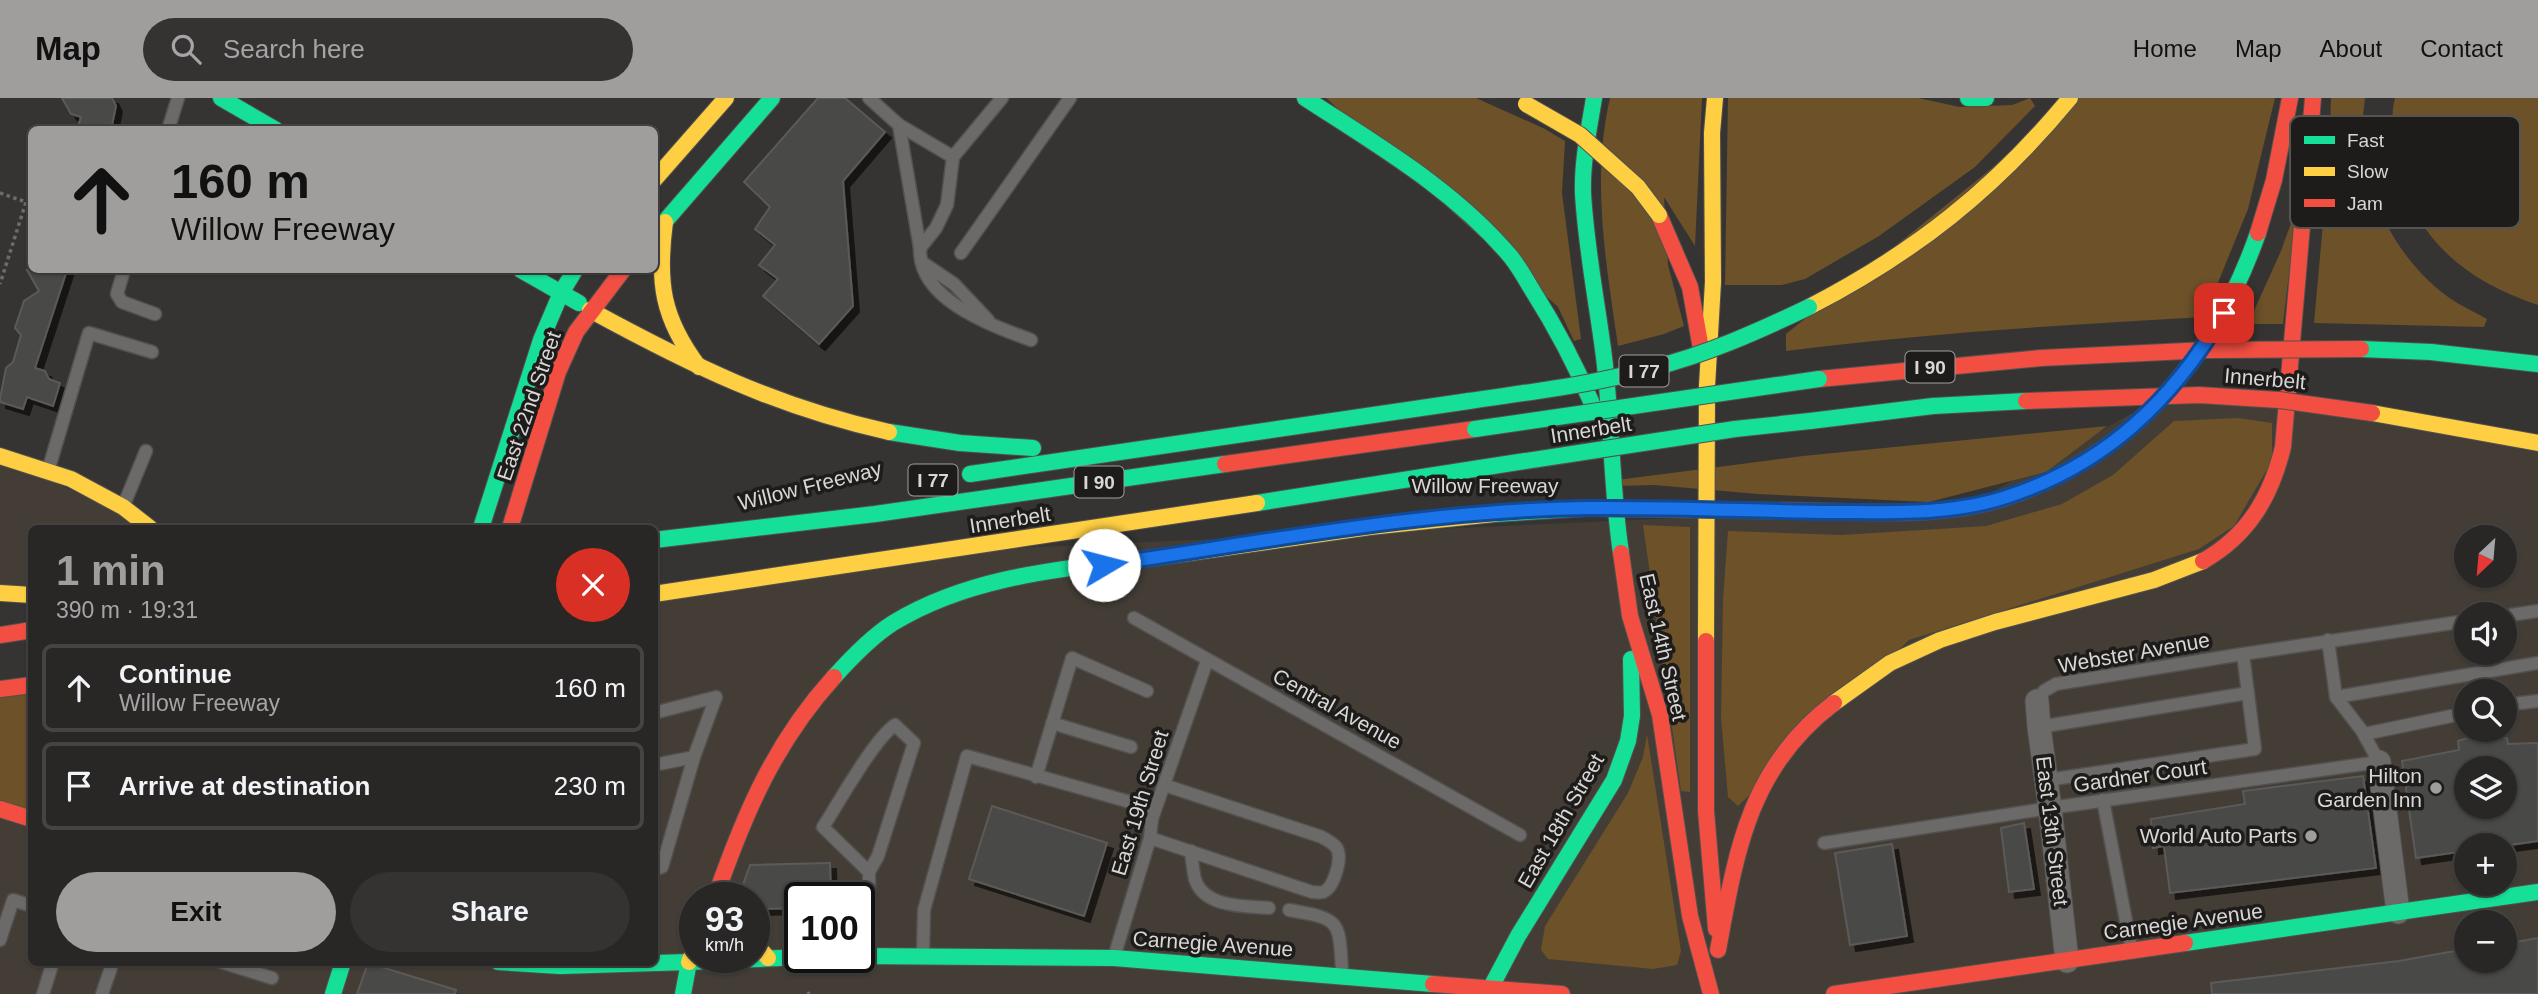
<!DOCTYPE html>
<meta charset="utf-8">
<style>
:root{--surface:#282726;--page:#343332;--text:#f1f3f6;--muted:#a5a5a7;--line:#444443;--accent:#9f9e9c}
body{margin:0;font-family:Arial,sans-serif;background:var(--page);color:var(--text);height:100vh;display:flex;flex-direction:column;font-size:26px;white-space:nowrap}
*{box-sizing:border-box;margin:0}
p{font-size:23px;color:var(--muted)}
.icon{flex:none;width:38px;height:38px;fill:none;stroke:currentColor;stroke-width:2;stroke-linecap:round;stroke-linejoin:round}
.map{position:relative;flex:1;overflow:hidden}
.side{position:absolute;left:28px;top:427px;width:630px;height:441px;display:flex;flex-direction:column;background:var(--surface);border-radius:10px;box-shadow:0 2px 5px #0004,0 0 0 2px var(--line)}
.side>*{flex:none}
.banner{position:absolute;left:28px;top:28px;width:630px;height:147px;border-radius:10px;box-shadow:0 2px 5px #0004,0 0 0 2px var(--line);background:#9f9e9c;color:#111;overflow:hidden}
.needle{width:46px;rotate:206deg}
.fabs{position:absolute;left:2454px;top:427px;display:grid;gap:14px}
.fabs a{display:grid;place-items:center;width:63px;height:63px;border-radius:50%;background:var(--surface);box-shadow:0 2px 5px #0004,0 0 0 2px var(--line);font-size:35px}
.speed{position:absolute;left:679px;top:784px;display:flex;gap:14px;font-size:35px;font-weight:700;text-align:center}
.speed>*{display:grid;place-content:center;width:91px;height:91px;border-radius:50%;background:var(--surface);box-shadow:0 2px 5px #0004,0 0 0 2px var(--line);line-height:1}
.speed small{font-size:18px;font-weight:400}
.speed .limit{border:4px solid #111;border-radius:10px;background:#fff;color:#111}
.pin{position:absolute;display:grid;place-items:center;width:60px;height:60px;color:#fff;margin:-30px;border-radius:14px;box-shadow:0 4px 10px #0006}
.me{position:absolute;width:77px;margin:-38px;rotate:82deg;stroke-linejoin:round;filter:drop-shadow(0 0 5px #0008)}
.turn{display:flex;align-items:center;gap:24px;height:147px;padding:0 28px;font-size:32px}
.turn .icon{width:91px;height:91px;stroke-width:2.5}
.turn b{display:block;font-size:49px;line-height:60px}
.round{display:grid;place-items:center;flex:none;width:74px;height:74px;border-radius:37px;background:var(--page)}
.summary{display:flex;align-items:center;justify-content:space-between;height:119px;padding:0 28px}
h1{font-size:42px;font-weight:700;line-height:52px;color:var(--accent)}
.primary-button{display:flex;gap:14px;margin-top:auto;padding:14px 28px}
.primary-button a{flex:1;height:80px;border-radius:42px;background:var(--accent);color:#111;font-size:28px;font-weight:700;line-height:80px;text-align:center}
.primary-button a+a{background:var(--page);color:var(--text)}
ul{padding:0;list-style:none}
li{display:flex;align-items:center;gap:21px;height:88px;margin:0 14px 10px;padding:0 14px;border:4px solid var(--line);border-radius:10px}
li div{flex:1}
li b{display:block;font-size:26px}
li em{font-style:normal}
header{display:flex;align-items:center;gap:42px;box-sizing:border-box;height:98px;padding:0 35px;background:var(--accent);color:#111}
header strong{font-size:33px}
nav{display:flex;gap:38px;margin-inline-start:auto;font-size:24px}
.search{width:490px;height:63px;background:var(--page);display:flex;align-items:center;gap:18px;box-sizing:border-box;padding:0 24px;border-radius:38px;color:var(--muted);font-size:26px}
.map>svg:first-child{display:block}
</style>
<header>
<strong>Map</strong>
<div class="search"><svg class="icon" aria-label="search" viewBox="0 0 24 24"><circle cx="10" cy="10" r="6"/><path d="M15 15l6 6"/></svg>Search here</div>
<nav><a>Home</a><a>Map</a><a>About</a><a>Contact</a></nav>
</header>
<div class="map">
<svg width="2538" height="896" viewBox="0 0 2538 896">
<defs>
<filter id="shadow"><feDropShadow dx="6" dy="6" stdDeviation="0" flood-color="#0009"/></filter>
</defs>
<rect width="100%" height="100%" fill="#363432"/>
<g fill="#433d36" fill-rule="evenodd">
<path d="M 2166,296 L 2538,345 L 2538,896 L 0,896 L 0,591 L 31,587 L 32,864 L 654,864 L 655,496 L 950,453 L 1969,407 ZM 2466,439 L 2504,439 L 2504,478 L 2466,478 ZM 2466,516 L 2504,516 L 2504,555 L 2466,555 ZM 2466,593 L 2504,593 L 2504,632 L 2466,632 ZM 2466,670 L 2504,670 L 2504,709 L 2466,709 ZM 2466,747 L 2504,747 L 2504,786 L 2466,786 ZM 695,800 L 754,800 L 754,859 L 695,859 ZM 800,800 L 859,800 L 859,858 L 1058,860 L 800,859 ZM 2466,824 L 2504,824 L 2504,863 L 2466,863 Z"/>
<polygon points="0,358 150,430 32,430 31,497 0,495"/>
</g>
<g fill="#6c5129">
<polygon points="1326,0 1476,0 1545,31 1565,43 1562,95 1581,241 1574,243 1558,209"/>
<path d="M 1610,0 L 1702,0 L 1695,148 L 1664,99 L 1668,167 L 1684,228 L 1664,236 L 1618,248 C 1606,165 1591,82 1610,0 Z"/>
<polygon points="1728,0 1918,0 1960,9 2012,7 2030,0 2035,8 1975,69 1879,138 1805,181 1782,187 1725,187"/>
<path d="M 2079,0 L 2275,0 L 2248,111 L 2204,219 C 2064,227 1925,235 1786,253 L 1786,236 Z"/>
<path d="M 2331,0 L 2365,0 C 2364,11 2362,22 2362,32 C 2362,96 2400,168 2454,203 C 2464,209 2476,215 2487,221 L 2484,229 L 2314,225 L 2329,59 Z"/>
<path d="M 2395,0 L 2538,0 L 2538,207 C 2463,182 2412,139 2396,59 C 2393,41 2390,18 2395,0 Z"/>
<polygon points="2297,108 2283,226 2248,226 2281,153"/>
<polygon points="2238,320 2272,325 2272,363 2234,428 2199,451 1909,542 1738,708 1728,699 1721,620 1723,501 1728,433 1841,437 1986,428 2062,406 2113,377 2174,323"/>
<polygon points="2107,328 2046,374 1929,404 1758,396 1654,387 1618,388 1617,382 1803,358"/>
<polygon points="1643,427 1690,429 1690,694 1681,693"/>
<polygon points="31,587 31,721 0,711 0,591"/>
<polygon points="1647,636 1681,853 1677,867 1653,871 1548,861 1541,852 1545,828 1628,695 1643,659"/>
</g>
<g fill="#4a4846" stroke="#5b5a58" stroke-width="2" fill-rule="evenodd" filter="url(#shadow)">
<polygon points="62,0 112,0 116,8 111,32 77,32 81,19 71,16"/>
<polygon points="818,0 845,0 885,34 843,83 853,208 819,246 763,198 778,181 759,167 775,147 755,131 770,109 744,84"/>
<polygon points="27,172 67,172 35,270 45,273 49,281 60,285 53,308 27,299 23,311 0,304 0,301 6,270 13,264 21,237 15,230 24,203 39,193"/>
<path d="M 2471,632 L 2493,632 L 2494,640 L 2507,640 L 2508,646 L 2538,645 L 2538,743 L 2510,747 L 2466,747 L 2466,753 L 2416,760 L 2402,663 L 2459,652 L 2458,643 L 2471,639 ZM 2466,670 L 2504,670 L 2504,709 L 2466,709 Z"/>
<polygon points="2363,678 2376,770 2170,795 2164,748 2153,750 2151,721 2245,706 2243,693"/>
<polygon points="992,708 1107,745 1084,818 969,781"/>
<polygon points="2024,725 2034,791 2009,794 2001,730"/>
<polygon points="1892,746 1907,838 1850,847 1835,755"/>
<polygon points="830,765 831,800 800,800 800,810 754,811 754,800 743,800 743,787 750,767"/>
<polygon points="2538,840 2538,896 2212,896 2211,885 2399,863 2449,854 2466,852 2466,863 2504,863 2504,846"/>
<polygon points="368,865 456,892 455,896 357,896"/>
</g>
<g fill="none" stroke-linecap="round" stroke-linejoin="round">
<defs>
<g id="lane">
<polyline points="869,0 899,27 953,59"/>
<path d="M 899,27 L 920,150 C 918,202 991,227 1031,242"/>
<polyline points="168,32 178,0"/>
<polyline points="920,150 936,130 947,107 953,59 1002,0"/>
<polyline points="961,155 1070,0"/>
<polyline points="923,165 954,186 988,222"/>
<polyline points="124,172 117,196 122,204 155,216"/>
<polyline points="48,373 89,235 152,254"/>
<polyline points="123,409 146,353"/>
<polyline points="2504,518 2538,513"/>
<polyline points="1134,520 1520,737"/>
<polyline points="2336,599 2538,565"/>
<polyline points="2037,603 2044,593 2056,586 2243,556"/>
<polyline points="2504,607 2538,603"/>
<polyline points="654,615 716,599 694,659 654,667"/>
<polyline points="1052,625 1131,649"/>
<polyline points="2039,629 2248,595"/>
<polyline points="2364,636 2466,615"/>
<polyline points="1036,679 1072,560 1147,593"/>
<polyline points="2047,682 2255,651 2243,556 2466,523"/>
<polyline points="2103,702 2131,849"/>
<path d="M 1150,740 L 1312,794 C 1316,794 1320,795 1323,794 C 1334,790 1341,763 1338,753 C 1336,746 1328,743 1322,739 L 1164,687"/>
<polyline points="1824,745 2050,710 2379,664 2362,633 2336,599 2328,542"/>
<path d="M 1191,753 C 1192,762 1193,773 1195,781 C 1204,810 1245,808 1269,810"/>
<polyline points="654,772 662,769 694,659"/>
<path d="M 869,774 L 823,729 C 838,706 874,641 895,627 L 914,645 L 878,758 L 869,774 L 870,854"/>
<path d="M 1289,812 C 1341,821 1339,822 1342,873"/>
<polyline points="0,842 13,802 32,808"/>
<polyline points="923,854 924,812 967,658 1155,711"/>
<polyline points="1115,856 1150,740 1152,721 1207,563"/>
<polyline points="221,864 272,880"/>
<polyline points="43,896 53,864"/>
<polyline points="102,896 113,864"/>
</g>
<g id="street">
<polyline points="2037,603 2039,629 2050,710 2067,863"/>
<polyline points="2379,664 2398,814"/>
</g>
<g id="fast">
<polyline points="221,0 276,32"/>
<path d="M 1305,0 C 1377,47 1455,92 1511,159 C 1519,169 1525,180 1531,190 C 1555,228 1576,267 1593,308"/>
<path d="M 1594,0 C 1589,31 1582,63 1583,95 C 1586,150 1597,204 1604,259 C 1612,324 1611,389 1621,455"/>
<polyline points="1968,0 1986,0"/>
<polyline points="654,136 772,0"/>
<polyline points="521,172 579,205"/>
<polyline points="2361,251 2431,254 2538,266"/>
<polyline points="1810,323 1933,308 2026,303"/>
<polyline points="889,334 960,345 1033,350"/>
<polyline points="970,376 1469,303"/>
<path d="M 2019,395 C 2140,349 2216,255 2258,135"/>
<polyline points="1257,405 1480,370"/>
<polyline points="1494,416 1587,410"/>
<polyline points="481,430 541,242 561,195 575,172"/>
<polyline points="654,442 875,416 1225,366"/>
<path d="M 834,579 C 851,560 871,539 893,525 C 980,472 1084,470 1182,456"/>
<polyline points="2185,845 2538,794"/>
<polyline points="859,858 1114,860 1433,886"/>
<polyline points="498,864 560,868 689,864"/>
<polyline points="689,864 804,859"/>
<polyline points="1491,889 1518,838 1614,682 1628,643 1632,618 1631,561"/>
<polyline points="333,896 343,864"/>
<polyline points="683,896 689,864"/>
</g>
<g id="slow">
<polyline points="654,82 726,0"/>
<path d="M 665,124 C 657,184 662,220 699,269"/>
<path d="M 1809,209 C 1914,155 1995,91 2070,0"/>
<path d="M 590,212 C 691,267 776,309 889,334"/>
<polyline points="2372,315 2538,345"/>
<polyline points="0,358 71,381 123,409 150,430"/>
<polyline points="1182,456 1370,429 1494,416"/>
<polyline points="0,495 32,497"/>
<polyline points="654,496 1257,405"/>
<polyline points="1706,543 1707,288 1713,184 1712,35 1715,0"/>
<polyline points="1834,605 1890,565 1940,542 1995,524 2154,482 2203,463"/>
<polyline points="754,844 768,860"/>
<polyline points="689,864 695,850"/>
</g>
<g id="jam">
<polyline points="1659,117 1690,189 1701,251"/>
<polyline points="2258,135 2274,82 2290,0"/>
<polyline points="1819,281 2041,260"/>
<polyline points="1225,366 1475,331"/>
<path d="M 1806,413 C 1876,414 1953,421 2019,395"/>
<polyline points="510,430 558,274 576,234 623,172"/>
<polyline points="1621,455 1630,518 1660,617 1690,818 1711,896"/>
<path d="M 2203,463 C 2249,437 2271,398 2283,349 L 2313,0"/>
<polyline points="0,537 32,532"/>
<polyline points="1706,543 1706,713 1716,831"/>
<polyline points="0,591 32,587"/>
<polyline points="0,711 32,721"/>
<path d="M 715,800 C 744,717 774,645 834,579"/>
<path d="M 1718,852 C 1736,754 1749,669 1834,605"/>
<polyline points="1433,886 1562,896"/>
<polyline points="1834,896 2185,845"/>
</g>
</defs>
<use href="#lane" stroke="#52514f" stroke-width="15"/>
<use href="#street" stroke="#52514f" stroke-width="25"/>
<use href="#fast" stroke="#52514f" stroke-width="18"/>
<use href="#slow" stroke="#52514f" stroke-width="18"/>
<use href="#jam" stroke="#52514f" stroke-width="18"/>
<g stroke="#6d6c6b" stroke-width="3.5" stroke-dasharray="3.5 3.5" stroke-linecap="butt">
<polyline points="0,95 26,104 0,186"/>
<polyline points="808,894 809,896"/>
</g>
<use href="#lane" stroke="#6b6a68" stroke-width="12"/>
<use href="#street" stroke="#6b6a68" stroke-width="23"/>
<use href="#fast" stroke="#16e098" stroke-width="16"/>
<use href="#slow" stroke="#ffcf43" stroke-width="16"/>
<use href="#jam" stroke="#f24e42" stroke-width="16"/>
<defs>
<g id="fast-bridge">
<path d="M 1469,303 C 1529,294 1590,287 1649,271 C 1705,257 1757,234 1809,209"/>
<polyline points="1475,331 1819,281"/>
<polyline points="1480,370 1735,331 1810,323"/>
</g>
<polyline id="slow-bridge" points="1526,6 1580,37 1638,89 1659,117"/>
<g id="jam-bridge">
<polyline points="2041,260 2207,252 2361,251"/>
<polyline points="2026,303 2199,297 2279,302 2372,315"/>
<polyline points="1587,410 1806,413"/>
</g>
</defs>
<use href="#fast-bridge" stroke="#52514f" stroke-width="18" stroke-linecap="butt"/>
<use href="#slow-bridge" stroke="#52514f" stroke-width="18" stroke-linecap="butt"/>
<use href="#jam-bridge" stroke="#52514f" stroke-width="18" stroke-linecap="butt"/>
<use href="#fast-bridge" stroke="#16e098" stroke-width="16"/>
<use href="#slow-bridge" stroke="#ffcf43" stroke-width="16"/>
<use href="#jam-bridge" stroke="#f24e42" stroke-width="16"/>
</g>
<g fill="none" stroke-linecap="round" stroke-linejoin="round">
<defs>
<path id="route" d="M 1104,467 C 1264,444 1426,412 1588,410 C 1671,409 1753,413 1836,414 C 1892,414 1955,417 2009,398 C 2106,366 2173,302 2224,215"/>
</defs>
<use href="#route" stroke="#114b97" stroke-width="18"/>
<use href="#route" stroke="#1a73e8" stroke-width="12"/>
</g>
<g fill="#9f9e9c" stroke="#1d1c1b" stroke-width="2.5">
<circle cx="2436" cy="690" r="7"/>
<circle cx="2311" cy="738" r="7"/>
</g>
<g text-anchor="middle" stroke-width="7" stroke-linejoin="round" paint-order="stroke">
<g fill="#1d1c1b" stroke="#a09f9d" stroke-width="2">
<rect x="1905.5" y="253.5" width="49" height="31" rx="5"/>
<rect x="1619.5" y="257.5" width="49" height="31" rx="5"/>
<rect x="908.5" y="366.5" width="49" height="31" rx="5"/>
<rect x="1074.5" y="368.5" width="49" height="31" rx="5"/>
</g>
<g font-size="19" font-weight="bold" fill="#d8d7d5">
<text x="1930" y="276">I 90</text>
<text x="1644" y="280">I 77</text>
<text x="933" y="389">I 77</text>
<text x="1099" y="391">I 90</text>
</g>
<g font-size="21" fill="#d8d7d5" stroke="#1d1c1b">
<text transform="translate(2265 281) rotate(5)" y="7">Innerbelt</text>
<text transform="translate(529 308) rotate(-71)" y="7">East 22nd Street</text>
<text transform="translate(1591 332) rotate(-9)" y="7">Innerbelt</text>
<text transform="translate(810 388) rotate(-14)" y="7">Willow Freeway</text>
<text x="1485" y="395">Willow Freeway</text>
<text transform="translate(1010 422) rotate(-9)" y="7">Innerbelt</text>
<text transform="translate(1663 549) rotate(77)" y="7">East 14th Street</text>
<text transform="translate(2134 555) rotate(-10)" y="7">Webster Avenue</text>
<text transform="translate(1337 611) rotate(29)" y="7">Central Avenue</text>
<text transform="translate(2140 678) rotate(-8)" y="7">Gardner Court</text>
<text transform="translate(1140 705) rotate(-73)" y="7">East 19th Street</text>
<text transform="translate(1561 723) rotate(-60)" y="7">East 18th Street</text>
<text transform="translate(2052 733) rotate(83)" y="7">East 13th Street</text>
<text transform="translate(2183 824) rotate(-8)" y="7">Carnegie Avenue</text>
<text transform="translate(1213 846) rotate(4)" y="7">Carnegie Avenue</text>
</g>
<g font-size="21" fill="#d8d7d5" stroke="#1d1c1b" text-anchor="end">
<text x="2422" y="685">Hilton<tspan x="2422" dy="24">Garden Inn</tspan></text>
<text x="2297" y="745">World Auto Parts</text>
</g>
</g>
<rect x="2290" y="18" width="230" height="112" rx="10" fill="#1d1c1b" stroke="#555453" stroke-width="2"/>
<rect x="2304" y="38" width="31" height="8" fill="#16e098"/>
<rect x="2304" y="69" width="31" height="9" fill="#ffcf43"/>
<rect x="2304" y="101" width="31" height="8" fill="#f24e42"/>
<g font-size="19" fill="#d8d7d5">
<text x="2347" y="49">Fast</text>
<text x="2347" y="80">Slow</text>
<text x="2347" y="112">Jam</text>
</g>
</svg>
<div class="fabs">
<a><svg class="needle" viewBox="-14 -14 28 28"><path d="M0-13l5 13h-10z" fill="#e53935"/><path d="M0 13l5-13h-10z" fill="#a5a5a7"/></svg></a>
<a><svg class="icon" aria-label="sound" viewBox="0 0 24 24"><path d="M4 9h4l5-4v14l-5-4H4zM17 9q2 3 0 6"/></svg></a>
<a><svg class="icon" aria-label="search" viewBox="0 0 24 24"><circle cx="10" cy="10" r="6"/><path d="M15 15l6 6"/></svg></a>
<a><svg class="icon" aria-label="layers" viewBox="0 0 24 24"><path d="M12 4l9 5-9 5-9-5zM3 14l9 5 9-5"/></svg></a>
<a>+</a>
<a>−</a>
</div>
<div class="speed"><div>93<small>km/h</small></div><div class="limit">100</div></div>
<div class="pin" style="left:2224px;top:215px;background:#d93025"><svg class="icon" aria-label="arrive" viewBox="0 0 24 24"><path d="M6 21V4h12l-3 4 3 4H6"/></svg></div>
<svg class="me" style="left:1104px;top:467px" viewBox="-20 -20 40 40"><circle r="19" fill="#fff"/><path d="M0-13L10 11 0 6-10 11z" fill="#1a73e8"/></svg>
<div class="banner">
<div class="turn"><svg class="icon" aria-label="ahead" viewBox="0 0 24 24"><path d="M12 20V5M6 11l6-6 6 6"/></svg><div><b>160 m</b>Willow Freeway</div></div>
</div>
<section class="side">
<div class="summary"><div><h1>1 min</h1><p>390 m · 19:31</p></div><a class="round" style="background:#d93025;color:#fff"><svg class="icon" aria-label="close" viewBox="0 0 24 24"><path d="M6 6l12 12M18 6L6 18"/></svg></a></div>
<ul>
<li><svg class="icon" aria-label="ahead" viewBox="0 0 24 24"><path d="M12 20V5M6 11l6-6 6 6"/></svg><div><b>Continue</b><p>Willow Freeway</p></div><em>160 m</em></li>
<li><svg class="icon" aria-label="arrive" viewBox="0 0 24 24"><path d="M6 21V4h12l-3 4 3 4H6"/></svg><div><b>Arrive at destination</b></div><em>230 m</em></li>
</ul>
<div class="primary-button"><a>Exit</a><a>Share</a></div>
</section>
</div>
